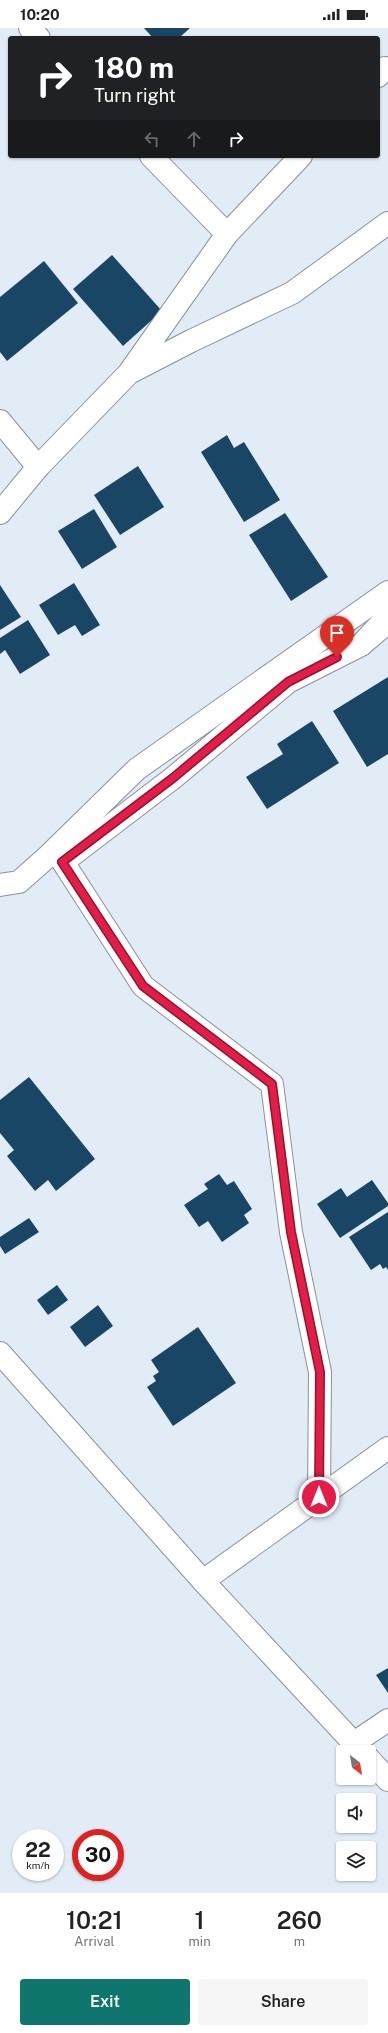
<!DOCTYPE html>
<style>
:root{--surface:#fff;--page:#f6f6f6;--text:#222;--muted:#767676;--accent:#0f766e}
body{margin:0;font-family:"Public Sans",sans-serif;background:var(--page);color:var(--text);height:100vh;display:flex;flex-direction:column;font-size:15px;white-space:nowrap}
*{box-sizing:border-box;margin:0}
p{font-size:13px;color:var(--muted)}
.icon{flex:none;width:22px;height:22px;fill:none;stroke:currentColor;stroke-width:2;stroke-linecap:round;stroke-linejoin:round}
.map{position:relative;height:1865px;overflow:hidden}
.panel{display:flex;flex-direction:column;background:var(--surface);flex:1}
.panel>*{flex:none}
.top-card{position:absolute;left:8px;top:8px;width:372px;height:122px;border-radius:4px;box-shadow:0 1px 3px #0004;background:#202124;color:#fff;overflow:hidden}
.needle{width:26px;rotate:149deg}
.tools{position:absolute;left:336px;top:1717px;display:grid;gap:8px}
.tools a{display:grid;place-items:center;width:40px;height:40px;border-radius:4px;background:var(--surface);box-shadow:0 1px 3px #0004;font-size:20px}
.speed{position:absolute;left:12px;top:1801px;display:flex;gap:8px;font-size:20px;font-weight:700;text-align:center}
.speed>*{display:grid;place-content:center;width:52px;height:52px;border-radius:50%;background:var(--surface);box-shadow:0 1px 3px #0004;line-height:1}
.speed small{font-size:10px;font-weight:400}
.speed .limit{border:6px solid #d22;background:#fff;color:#111}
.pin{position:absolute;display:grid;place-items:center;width:34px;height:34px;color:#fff;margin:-41px -17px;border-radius:50% 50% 50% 0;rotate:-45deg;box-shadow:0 0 4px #0007}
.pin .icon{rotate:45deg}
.me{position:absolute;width:44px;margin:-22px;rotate:0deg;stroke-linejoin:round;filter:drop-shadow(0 0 3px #0008)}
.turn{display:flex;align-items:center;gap:14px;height:84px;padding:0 20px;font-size:18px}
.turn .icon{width:52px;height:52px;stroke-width:2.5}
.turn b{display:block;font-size:28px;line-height:34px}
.lanes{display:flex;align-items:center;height:38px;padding:0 20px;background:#0003;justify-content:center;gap:20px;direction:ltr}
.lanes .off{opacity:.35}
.eta{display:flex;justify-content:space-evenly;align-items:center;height:68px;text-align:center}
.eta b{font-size:24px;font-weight:600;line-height:28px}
.button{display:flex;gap:8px;margin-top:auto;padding:8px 20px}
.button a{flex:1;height:46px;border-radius:4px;background:var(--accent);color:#fff;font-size:16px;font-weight:600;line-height:46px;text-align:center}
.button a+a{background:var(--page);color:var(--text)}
.status{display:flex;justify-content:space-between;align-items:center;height:28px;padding:0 20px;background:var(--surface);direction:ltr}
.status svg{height:11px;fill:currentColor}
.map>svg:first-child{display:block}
</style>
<div class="status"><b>10:20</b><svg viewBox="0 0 49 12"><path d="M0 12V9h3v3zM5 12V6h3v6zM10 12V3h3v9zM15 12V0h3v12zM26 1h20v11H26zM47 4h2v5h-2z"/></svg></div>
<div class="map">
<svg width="388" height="1865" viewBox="0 0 388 1865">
<rect width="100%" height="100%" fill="#e1ecf6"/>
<g fill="#1a4666">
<polygon points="144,0 190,0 179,10 153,10"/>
<polygon points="112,227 162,283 123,318 73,261"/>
<polygon points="44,233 78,275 7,333 0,324 0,269"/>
<polygon points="227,407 234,420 244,414 280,472 244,494 201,424"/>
<polygon points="138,438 164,479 120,507 94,467"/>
<polygon points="94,481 117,519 82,541 58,503"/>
<polygon points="285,485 328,549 291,573 249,507"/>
<polygon points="74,555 100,597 82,608 75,597 58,607 39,577"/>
<polygon points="0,557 21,589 0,602"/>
<polygon points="28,592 50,627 20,646 5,622 0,626 0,610"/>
<polygon points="388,649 388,726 367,739 333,683"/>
<polygon points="312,693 339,735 267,781 246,749 283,726 277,716"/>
<polygon points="29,1049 95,1131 56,1163 48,1152 35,1163 7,1128 14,1122 0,1105 0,1072"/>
<polygon points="219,1146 227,1157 234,1153 252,1181 244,1187 249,1195 222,1214 208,1193 199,1199 184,1177 208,1161 204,1156"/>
<polygon points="372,1152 388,1175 388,1178 340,1210 317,1176 341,1160 347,1169"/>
<polygon points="388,1184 388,1242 386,1239 383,1241 380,1236 371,1242 349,1209"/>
<polygon points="29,1190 39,1204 5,1226 0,1218 0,1209"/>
<polygon points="57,1257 68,1272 48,1287 37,1272"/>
<polygon points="98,1277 113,1298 85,1319 70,1299"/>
<polygon points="198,1299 236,1355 173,1398 147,1359 156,1353 153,1348 159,1344 151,1332"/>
<polygon points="388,1640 388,1665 376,1647"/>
</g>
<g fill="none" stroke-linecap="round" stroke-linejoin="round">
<defs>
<g id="minor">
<polyline points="30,0 39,10"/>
<polyline points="378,48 385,40"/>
<polyline points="151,128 227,206"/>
<polyline points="131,342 227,206 301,128"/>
<polyline points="0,393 38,439"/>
<polyline points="0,485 38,439 129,345 191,313 292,265 388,195"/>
<polyline points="388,588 361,617 388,594"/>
<polyline points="0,857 19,854 46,830 137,741 388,564"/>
<polyline points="0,1325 203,1553 362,1724"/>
<polyline points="319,1469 320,1344 291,1204 272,1056 143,958 63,834 173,750 288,654 361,617"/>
<polyline points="203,1553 388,1420"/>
<polyline points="354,1715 388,1692"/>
<polyline points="369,1731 388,1752"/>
</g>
</defs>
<use href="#minor" stroke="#87929b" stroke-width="24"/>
<use href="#minor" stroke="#fff" stroke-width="22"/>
</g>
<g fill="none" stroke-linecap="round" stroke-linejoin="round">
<defs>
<polyline id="route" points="319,1469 320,1344 291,1204 272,1056 143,958 62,834 173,750 288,654 337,629"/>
</defs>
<use href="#route" stroke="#92132f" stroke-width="10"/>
<use href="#route" stroke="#e11d48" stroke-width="7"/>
</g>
</svg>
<div class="tools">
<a><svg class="needle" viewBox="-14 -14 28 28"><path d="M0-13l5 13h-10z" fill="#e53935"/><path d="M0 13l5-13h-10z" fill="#767676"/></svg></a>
<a><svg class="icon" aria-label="sound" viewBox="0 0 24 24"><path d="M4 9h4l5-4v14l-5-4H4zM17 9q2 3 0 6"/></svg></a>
<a><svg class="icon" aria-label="layers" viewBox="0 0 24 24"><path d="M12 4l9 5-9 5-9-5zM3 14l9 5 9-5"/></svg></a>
</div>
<div class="speed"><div>22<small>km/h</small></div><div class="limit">30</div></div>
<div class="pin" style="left:337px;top:629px;background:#d93025"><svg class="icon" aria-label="arrive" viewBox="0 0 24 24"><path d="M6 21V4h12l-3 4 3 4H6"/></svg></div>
<svg class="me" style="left:319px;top:1469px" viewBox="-20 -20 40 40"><circle r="17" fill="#e11d48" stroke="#fff" stroke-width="3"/><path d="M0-11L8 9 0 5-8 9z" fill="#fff"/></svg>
<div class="top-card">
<div class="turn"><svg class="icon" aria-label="right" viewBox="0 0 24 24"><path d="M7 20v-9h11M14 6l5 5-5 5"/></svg><div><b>180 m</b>Turn right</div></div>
<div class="lanes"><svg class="icon off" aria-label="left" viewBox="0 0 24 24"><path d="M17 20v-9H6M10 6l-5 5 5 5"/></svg><svg class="icon off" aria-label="ahead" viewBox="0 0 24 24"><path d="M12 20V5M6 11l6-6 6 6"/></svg><svg class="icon" aria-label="right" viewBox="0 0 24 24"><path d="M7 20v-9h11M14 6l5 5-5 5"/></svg></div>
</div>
</div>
<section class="panel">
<div class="eta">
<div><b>10:21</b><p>Arrival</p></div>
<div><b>1</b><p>min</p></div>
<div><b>260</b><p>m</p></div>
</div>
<div class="button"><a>Exit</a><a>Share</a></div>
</section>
